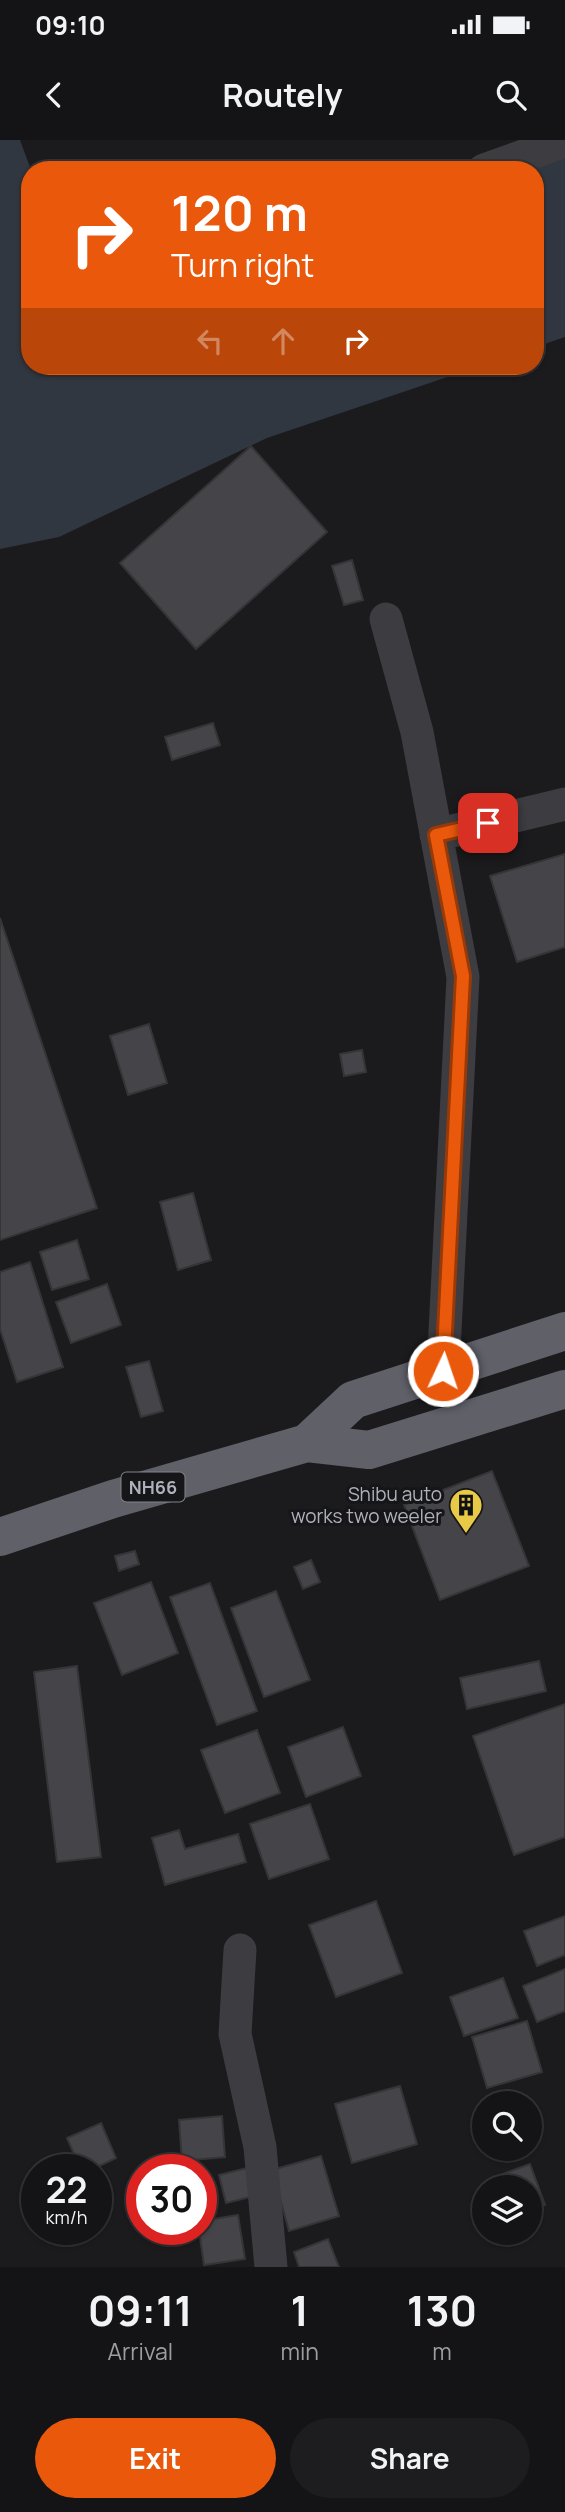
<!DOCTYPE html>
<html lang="en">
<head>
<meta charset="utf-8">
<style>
  :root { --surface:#141416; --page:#1d1d1f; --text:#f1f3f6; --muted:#9d9ea1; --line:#333335; --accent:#ea580c }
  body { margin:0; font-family:Manrope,sans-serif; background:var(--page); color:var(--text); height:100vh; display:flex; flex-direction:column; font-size:26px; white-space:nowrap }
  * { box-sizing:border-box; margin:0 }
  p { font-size:23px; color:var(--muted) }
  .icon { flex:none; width:38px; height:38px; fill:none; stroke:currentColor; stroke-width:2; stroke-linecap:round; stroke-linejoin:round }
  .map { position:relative; height:2127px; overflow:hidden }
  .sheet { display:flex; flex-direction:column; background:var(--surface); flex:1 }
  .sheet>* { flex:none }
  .guide { position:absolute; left:21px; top:21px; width:523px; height:214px; border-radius:28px; box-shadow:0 2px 5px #0004,0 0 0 2px var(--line); background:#ea580c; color:#fff; overflow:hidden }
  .controls { position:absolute; left:472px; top:1951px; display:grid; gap:14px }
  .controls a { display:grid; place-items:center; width:70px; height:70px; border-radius:50%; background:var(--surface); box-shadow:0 2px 5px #0004,0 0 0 2px var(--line); font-size:35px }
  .speed { position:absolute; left:21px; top:2014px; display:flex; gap:14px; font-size:35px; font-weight:700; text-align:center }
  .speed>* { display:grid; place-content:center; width:91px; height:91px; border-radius:50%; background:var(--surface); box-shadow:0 2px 5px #0004,0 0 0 2px var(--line); line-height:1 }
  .speed small { font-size:18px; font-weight:400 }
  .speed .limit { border:10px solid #d22; background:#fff; color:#111 }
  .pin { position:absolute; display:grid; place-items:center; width:60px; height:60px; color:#fff; margin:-30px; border-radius:14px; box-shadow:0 4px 10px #0006 }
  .me { position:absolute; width:77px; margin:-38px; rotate:3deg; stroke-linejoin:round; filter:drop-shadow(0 0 5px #0008) }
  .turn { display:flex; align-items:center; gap:24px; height:147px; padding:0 35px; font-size:32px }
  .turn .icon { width:91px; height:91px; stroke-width:2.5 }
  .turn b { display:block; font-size:49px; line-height:60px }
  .lanes { display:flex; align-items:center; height:66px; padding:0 35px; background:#0003; justify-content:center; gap:35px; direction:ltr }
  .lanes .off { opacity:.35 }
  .eta { display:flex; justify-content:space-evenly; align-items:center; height:119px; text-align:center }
  .eta b { font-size:42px; font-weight:700; line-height:49px }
  .primary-button { display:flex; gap:14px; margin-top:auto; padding:14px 35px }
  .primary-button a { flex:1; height:80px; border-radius:42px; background:var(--accent); color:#fff; font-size:28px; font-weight:700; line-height:80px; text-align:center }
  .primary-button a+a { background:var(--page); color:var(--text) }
  .status { display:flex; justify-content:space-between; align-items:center; height:49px; padding:0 35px; background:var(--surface); direction:ltr }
  .status svg { height:19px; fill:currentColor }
  header { display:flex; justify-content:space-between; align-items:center; height:91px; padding:0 35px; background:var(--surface); font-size:32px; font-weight:700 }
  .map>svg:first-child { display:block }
  .water { fill:#313740 }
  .building { fill:#454549; stroke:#353538; stroke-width:2 }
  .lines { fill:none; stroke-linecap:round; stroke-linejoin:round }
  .minor { stroke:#3c3c41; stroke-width:33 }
  .trunk { stroke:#606069; stroke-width:38 }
  .route-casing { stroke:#983908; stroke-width:18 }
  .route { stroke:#ea580c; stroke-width:12 }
  .labels { text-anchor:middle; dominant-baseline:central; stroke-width:6; stroke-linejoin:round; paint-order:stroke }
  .shield { fill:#161518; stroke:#80828a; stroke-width:2 }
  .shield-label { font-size:18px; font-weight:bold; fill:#aeb0bb }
  .poi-label { font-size:19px; fill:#aeb0bb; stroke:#161518; text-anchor:end }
</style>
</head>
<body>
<div class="status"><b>09:10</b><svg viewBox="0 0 49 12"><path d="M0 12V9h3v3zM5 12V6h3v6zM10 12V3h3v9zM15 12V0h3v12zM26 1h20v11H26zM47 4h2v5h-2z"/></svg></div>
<header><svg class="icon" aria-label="back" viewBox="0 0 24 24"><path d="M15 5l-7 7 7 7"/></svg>Routely<svg class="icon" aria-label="search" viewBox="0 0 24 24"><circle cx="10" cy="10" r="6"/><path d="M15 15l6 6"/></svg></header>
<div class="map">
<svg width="565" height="2127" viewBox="0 0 565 2127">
  <rect width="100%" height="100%" fill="#1b1a1d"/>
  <!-- water -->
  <path class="water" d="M0 0H20L31 30 30 226H480L267 298 59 397 0 409Z
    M565 14V197L536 207V30H514Z"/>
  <!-- building -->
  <path class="building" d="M251 306 327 392 196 509 120 423Z
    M352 420 363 460 344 465 332 426Z
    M213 583 220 605 172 620 165 597Z
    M565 714V807L517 822 490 736Z
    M0 778 97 1068 0 1100Z
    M149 884 167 943 128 955 110 896Z
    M362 910 366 932 344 936 340 914Z
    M193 1053 211 1120 178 1130 160 1062Z
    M77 1100 89 1139 52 1150 40 1112Z
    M30 1122 63 1227 17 1242 0 1189V1132Z
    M107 1144 121 1185 71 1203 56 1162Z
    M149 1221 163 1271 141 1277 126 1227Z
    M492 1331 529 1426 440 1460 404 1365Z
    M135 1411 139 1424 119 1431 115 1416Z
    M311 1420 320 1442 303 1449 294 1427Z
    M151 1442 178 1513 122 1535 94 1463Z
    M210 1443 257 1571 217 1585 170 1457Z
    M276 1451 310 1540 264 1557 231 1468Z
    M539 1521 546 1551 467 1569 460 1538Z
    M77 1526 101 1717 57 1722 34 1532Z
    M565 1564V1697L514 1715 473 1596Z
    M343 1587 361 1636 306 1657 288 1607Z
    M257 1590 280 1653 225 1673 201 1610Z
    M310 1664 329 1719 269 1739 250 1684Z
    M179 1690 185 1709 238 1694 246 1722 165 1745 152 1698Z
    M376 1761 402 1833 336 1857 309 1785Z
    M565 1776V1815L537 1826 524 1791Z
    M565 1829V1871L537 1882 523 1846Z
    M503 1838 518 1878 464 1896 450 1857Z
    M527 1881 542 1932 487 1948 472 1897Z
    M400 1946 417 2004 352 2023 335 1964Z
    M222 1976 225 2017 182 2021 179 1980Z
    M101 1983 116 2018 91 2030H81L67 1998Z
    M321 2016 339 2076 289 2091 272 2030Z
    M530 2024 545 2065 530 2071V2048H495L492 2038Z
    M255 2026 262 2054 226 2063 219 2035Z
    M238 2075 245 2119 204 2125 199 2090H201V2081Z
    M328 2099 339 2127H299L294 2112Z"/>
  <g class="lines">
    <!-- minor -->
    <path class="minor" d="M484 30 565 1
      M386 479 417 592 463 837 443 1231
      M436 695 565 664
      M240 1810 235 1894 260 2007 271 2127"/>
    <!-- trunk -->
    <path class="trunk" d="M307 1303 353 1260 565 1191
      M0 1397 113 1359 307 1303 369 1310 565 1249"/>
  </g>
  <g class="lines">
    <defs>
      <path id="route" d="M443 1231 463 836 436 695 488 683"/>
    </defs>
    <!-- route casing -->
    <use href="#route" class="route-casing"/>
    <!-- route -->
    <use href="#route" class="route"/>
  </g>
  <!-- icons -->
  <defs>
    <symbol id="building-pin" viewBox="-11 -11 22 30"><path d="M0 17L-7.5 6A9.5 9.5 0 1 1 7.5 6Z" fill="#e9ca46" stroke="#161518"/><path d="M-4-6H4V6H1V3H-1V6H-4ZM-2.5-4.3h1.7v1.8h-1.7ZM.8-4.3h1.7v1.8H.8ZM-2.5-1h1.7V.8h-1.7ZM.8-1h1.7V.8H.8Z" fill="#111"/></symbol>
  </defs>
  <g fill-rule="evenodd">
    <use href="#building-pin" x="447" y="1346" width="38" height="52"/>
  </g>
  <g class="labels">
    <!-- shield labels -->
    <rect class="shield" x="121.5" y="1332.5" width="63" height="29" rx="5"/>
    <g class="shield-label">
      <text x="153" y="1347">NH66</text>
    </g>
    <!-- poi labels -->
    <g class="poi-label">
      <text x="442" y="1354">Shibu auto<tspan x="442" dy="22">works two weeler</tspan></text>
    </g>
  </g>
</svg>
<div class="controls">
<a><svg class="icon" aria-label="search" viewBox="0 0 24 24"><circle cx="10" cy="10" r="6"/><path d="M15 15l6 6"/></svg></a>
<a><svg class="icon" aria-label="layers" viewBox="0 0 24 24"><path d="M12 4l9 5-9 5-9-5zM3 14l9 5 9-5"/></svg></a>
</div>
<div class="speed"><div>22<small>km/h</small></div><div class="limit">30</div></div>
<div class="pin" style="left:488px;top:683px;background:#d93025"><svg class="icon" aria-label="arrive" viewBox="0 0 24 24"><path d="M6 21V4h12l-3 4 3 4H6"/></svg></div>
<svg class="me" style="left:443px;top:1231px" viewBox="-20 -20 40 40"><circle r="17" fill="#ea580c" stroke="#fff" stroke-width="3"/><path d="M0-11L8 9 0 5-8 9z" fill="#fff"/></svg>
<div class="guide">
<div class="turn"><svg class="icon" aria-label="right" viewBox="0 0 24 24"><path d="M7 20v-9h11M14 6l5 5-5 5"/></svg><div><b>120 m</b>Turn right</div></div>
<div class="lanes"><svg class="icon off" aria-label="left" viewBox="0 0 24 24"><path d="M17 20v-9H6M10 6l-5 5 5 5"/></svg><svg class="icon off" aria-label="ahead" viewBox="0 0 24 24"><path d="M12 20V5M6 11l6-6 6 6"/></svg><svg class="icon" aria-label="right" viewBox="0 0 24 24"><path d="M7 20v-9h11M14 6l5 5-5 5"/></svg></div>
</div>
</div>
<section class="sheet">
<div class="eta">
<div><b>09:11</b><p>Arrival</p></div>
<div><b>1</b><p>min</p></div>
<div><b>130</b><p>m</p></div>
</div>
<div class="primary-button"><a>Exit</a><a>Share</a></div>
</section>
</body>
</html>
